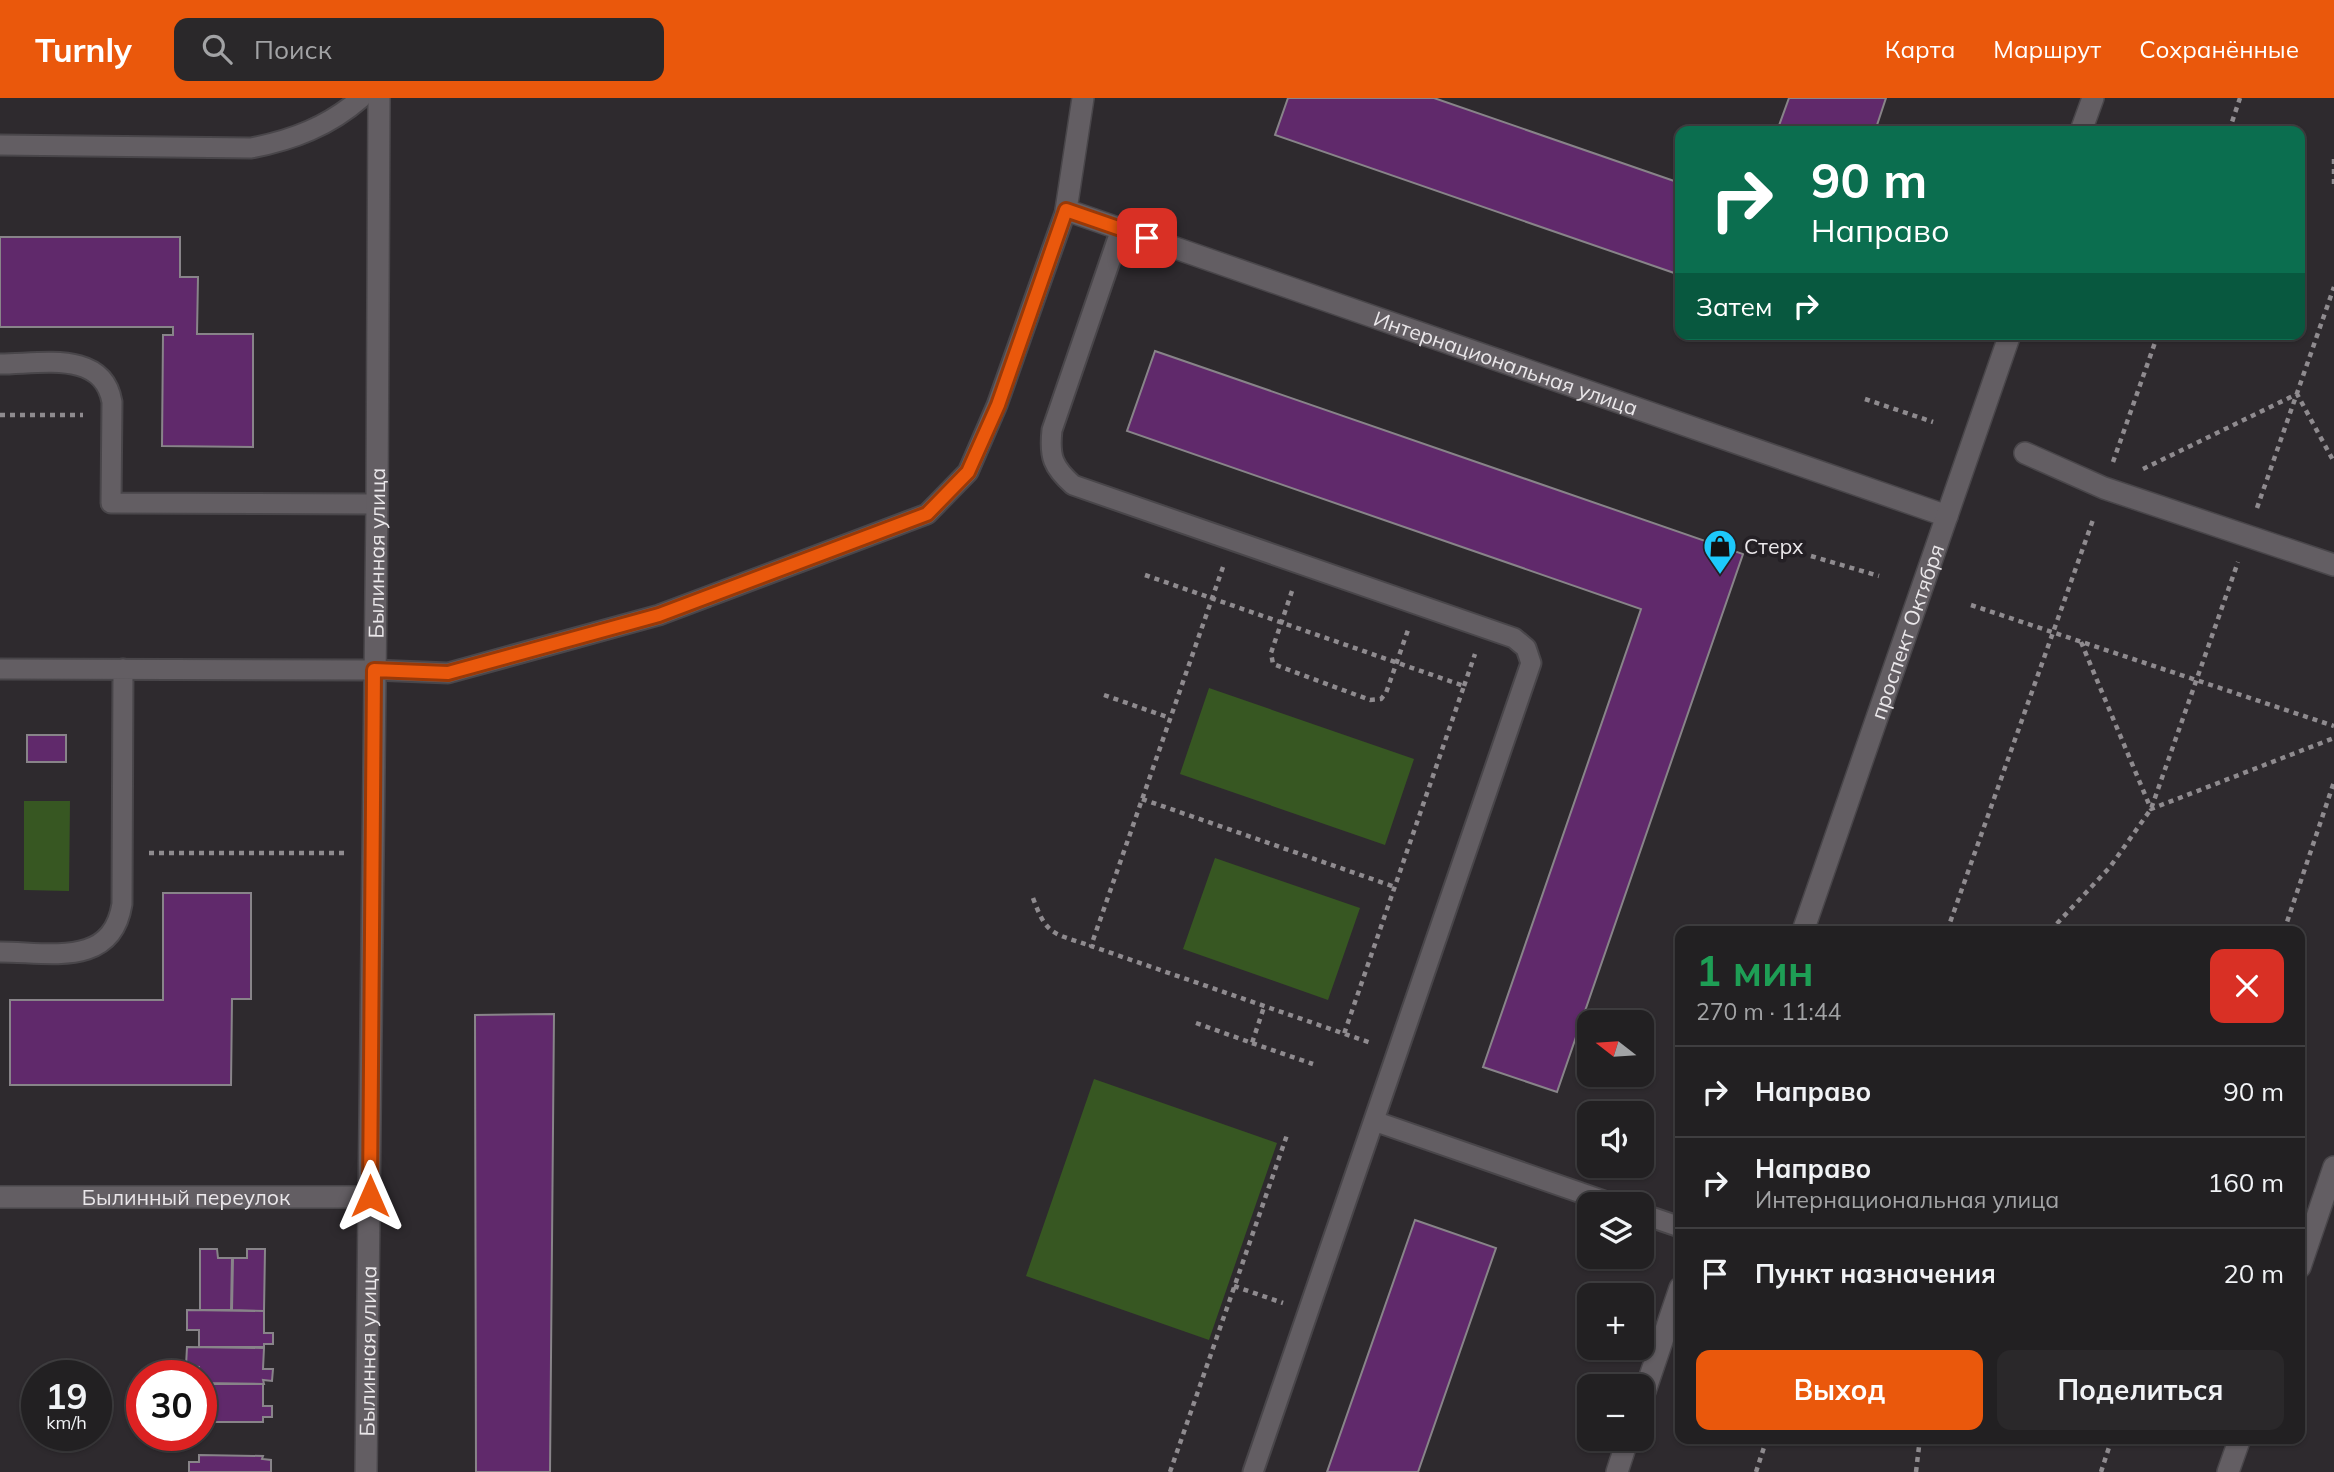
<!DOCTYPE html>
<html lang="ru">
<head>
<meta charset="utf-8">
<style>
  :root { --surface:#222022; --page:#2a282a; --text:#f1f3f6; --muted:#a2a3a5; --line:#3f3e40; --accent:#ea580c }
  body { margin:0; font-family:Mulish,sans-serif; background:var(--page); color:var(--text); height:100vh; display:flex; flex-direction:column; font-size:26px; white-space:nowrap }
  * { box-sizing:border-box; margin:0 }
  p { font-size:23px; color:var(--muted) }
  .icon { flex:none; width:38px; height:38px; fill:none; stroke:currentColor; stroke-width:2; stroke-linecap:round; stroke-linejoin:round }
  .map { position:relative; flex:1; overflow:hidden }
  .side { position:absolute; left:1675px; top:828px; width:630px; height:518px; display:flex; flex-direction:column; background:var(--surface); border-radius:14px; box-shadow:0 2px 5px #0004,0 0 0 2px var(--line) }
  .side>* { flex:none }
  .top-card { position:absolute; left:1675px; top:28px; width:630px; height:214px; border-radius:14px; box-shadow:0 2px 5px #0004,0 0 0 2px var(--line); background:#0b6e4f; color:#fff; overflow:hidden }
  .needle { width:46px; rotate:287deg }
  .controls { position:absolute; left:1577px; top:912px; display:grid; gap:14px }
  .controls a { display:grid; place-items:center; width:77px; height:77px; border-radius:14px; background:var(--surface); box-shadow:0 2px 5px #0004,0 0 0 2px var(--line); font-size:35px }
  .speed { position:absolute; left:21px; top:1262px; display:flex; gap:14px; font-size:35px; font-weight:700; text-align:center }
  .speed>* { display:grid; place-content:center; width:91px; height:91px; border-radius:50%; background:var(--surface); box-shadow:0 2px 5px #0004,0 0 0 2px var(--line); line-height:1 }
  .speed small { font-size:18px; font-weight:400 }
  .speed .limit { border:10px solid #d22; background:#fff; color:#111 }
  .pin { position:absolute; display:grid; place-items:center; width:60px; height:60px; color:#fff; margin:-30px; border-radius:14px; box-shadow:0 4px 10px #0006 }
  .me { position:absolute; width:77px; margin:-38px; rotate:0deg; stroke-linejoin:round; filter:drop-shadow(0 0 5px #0008) }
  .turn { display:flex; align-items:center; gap:24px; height:147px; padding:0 21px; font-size:32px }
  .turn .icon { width:91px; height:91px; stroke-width:2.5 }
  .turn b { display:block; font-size:49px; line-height:60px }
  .then { display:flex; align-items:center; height:66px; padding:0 21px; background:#0003; gap:14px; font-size:26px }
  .round { display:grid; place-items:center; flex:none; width:74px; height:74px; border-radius:14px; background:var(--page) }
  .overview { display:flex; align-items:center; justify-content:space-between; height:119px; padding:0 21px }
  h1 { font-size:42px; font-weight:700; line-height:52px; color:#1e9e55 }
  .action { display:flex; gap:14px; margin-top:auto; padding:14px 21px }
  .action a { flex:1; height:80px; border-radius:14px; background:var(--accent); color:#fff; font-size:28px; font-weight:700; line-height:80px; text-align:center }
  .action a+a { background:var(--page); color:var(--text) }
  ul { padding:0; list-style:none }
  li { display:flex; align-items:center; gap:21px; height:91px; padding:0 21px; border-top:2px solid var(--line) }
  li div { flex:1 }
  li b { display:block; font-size:26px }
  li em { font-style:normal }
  header { display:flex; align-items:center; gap:42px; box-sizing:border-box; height:98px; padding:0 35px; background:var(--accent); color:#fff }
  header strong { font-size:33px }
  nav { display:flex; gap:38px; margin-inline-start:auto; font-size:24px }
  .search { width:490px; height:63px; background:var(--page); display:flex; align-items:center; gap:18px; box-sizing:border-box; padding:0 24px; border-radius:14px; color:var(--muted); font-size:26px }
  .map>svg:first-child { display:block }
  .green { fill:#375722 }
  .building { fill:#60296b; stroke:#888489; stroke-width:2 }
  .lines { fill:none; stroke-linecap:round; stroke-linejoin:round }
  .service-casing { stroke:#49464a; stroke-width:23 }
  .pedestrian-casing { stroke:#49464a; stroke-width:24 }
  .minor-casing { stroke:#49464a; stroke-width:24 }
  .path { stroke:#8f8b8f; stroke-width:4.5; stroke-dasharray:5 5; stroke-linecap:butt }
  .service { stroke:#635e63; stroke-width:19 }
  .pedestrian { stroke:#635e63; stroke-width:21 }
  .minor { stroke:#635e63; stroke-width:21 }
  .route-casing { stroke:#983908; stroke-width:18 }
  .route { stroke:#ea580c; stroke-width:12 }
  .labels { text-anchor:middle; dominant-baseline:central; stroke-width:7; stroke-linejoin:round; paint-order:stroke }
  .street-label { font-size:21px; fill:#eae7ea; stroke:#242025 }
  .poi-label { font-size:21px; fill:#eae7ea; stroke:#242025; text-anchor:start }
</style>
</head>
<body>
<header>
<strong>Turnly</strong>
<div class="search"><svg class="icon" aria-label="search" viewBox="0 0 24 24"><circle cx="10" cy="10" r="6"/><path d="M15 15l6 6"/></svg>Поиск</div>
<nav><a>Карта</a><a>Маршрут</a><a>Сохранённые</a></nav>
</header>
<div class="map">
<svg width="2334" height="1374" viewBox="0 0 2334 1374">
  <rect width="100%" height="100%" fill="#2e2a2e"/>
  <!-- green -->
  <path class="green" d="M1209 590 1414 661 1385 747 1180 676Z
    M24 703H70L69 793 24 792Z
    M1215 760 1360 810 1328 902 1183 851Z
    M1094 981 1277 1045 1209 1242 1026 1178Z"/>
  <!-- building -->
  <path class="building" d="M1288 0H1434L1680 85V177L1275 37Z
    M1789 0H1886L1875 33H1777Z
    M0 139H180V179H198L197 236H253V349L162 348 163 237H173V229H0Z
    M1155 253 1743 456 1557 994 1483 969 1641 511 1127 333Z
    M27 637H66V664H27Z
    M163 795H251V901H232L231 987H10V902H163Z
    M554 916 550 1374H476L475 917Z
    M1415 1122 1496 1150 1418 1374H1327Z
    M200 1151H217L218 1160H232L231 1212H200Z
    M247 1151H265L264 1213 232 1212 233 1160H247Z
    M187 1212 264 1213V1235H273V1246H264V1249H199V1232H187Z
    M187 1249 264 1250 263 1271H273L272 1283 263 1282 264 1286 201 1285 199 1269 186 1268Z
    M201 1286H263V1308H272V1319H263V1324H201Z
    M199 1357 263 1358 262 1361 271 1362V1374H189V1364H199Z"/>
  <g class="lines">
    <defs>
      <path id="service" d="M0 47 251 50C293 42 329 28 361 0
        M1121 131 1052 332C1049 359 1053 369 1073 387L1514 540 1526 550 1531 565 1253 1374
        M0 266C42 266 103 252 112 304L111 405 377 406
        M0 571 374 572 448 575 659 517 927 416 968 374 997 307 1066 112
        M0 854C50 854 112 870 122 806L123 571
        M1374 1023 1613 1106
        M1642 1116 1680 1129"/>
      <path id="pedestrian" d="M2025 355 2104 390 2334 467"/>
      <g id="minor">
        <path id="s1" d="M1083 0 1066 112 1947 418"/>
        <path d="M2081 33 2093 0"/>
        <path id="s2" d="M1803 833 2010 236"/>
        <path id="s3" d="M0 1099H370"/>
        <path d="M2300 1169 2334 1069"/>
        <path d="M1642 1302 1680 1190"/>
        <path id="s4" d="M366 1374 377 406 379 0"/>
        <path d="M1617 1374 1628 1340"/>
        <path d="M2228 1374 2240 1340"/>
      </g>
    </defs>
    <!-- service casing -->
    <use href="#service" class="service-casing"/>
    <!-- pedestrian casing -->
    <use href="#pedestrian" class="pedestrian-casing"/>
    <!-- minor casing -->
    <use href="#minor" class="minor-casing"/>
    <!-- path -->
    <path class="path" d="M2229 33 2240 0
      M2334 61V86
      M1865 301 1933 324
      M0 317H83
      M2113 364 2158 236
      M2143 371 2297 296 2334 364
      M2257 410 2334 189
      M1811 458 1879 478
      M1223 469 1091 848 1371 945
      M1145 477 1464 588 1344 936
      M1292 493 1271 555 1273 566 1370 602 1381 601 1386 595 1408 532
      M1971 507 2334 628
      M2081 544 2151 711 2334 640
      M1464 588 1475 556
      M1104 597 1170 620
      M1142 701 1395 789
      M149 755H344
      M1033 800C1047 839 1054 835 1091 848
      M1947 833 2094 419
      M2050 833 2110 769 2151 711 2238 464
      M2284 833 2334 684
      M1196 925 1252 945 1264 909
      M1252 945 1313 966
      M1234 1188 1283 1205
      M1170 1374 1287 1037
      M1756 1374 1767 1340
      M1916 1374 1920 1340
      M2101 1374 2112 1340"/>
    <!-- service -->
    <use href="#service" class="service"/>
    <!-- pedestrian -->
    <use href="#pedestrian" class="pedestrian"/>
    <!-- minor -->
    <use href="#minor" class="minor"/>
  </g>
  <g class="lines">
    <defs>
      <path id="route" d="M370 1098 374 572 448 575 659 517 927 416 968 374 998 307 1066 112 1147 140"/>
    </defs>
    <!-- route casing -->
    <use href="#route" class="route-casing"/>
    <!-- route -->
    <use href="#route" class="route"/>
  </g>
  <!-- icons -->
  <defs>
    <symbol id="shop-pin" viewBox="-11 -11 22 30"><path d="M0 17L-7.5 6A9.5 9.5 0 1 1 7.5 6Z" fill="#1dc9fc" stroke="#242025"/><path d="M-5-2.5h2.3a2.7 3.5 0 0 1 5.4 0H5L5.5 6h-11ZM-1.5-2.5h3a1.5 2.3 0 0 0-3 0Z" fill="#111"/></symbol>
  </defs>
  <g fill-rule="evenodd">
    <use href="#shop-pin" x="1701" y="429" width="38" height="52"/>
  </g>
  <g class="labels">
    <!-- street labels -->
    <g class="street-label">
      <text stroke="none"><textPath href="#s1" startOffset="579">Интернациональная улица</textPath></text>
      <text stroke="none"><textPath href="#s4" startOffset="919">Былинная улица</textPath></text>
      <text stroke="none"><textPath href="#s2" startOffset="317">проспект Октября</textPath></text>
      <text stroke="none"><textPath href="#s3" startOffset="186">Былинный переулок</textPath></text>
      <text stroke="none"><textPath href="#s4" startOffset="121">Былинная улица</textPath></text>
    </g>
    <!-- poi labels -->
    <g class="poi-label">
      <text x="1744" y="448">Стерх</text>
    </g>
  </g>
</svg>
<div class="controls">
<a><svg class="needle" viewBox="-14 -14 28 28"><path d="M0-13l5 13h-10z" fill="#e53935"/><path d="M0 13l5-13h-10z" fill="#a2a3a5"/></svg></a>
<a><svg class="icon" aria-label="sound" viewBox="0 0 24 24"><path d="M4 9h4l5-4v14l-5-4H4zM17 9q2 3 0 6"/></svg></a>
<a><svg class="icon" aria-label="layers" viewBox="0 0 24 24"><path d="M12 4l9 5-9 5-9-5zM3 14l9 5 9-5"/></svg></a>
<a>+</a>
<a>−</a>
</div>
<div class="speed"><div>19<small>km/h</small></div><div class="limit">30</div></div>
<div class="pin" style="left:1147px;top:140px;background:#d93025"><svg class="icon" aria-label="arrive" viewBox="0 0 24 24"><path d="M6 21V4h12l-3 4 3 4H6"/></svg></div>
<svg class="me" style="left:370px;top:1098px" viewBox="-20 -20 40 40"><path d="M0-17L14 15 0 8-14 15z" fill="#ea580c" stroke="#fff" stroke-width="4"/></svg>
<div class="top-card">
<div class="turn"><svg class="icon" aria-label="right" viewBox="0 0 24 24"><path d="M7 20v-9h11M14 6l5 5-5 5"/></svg><div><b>90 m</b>Направо</div></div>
<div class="then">Затем<svg class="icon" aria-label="right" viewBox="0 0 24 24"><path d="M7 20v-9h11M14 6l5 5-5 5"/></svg></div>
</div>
<section class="side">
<div class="overview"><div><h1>1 мин</h1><p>270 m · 11:44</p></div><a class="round" style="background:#d93025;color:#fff"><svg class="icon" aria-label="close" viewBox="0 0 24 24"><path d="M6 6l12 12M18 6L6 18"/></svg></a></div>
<ul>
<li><svg class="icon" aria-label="right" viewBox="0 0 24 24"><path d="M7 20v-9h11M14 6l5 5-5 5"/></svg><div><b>Направо</b></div><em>90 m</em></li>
<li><svg class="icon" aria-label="right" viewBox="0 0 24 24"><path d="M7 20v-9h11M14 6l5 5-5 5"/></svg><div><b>Направо</b><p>Интернациональная улица</p></div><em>160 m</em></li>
<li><svg class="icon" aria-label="arrive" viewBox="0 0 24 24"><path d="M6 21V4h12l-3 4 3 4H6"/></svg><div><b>Пункт назначения</b></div><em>20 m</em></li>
</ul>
<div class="action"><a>Выход</a><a>Поделиться</a></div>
</section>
</div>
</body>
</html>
